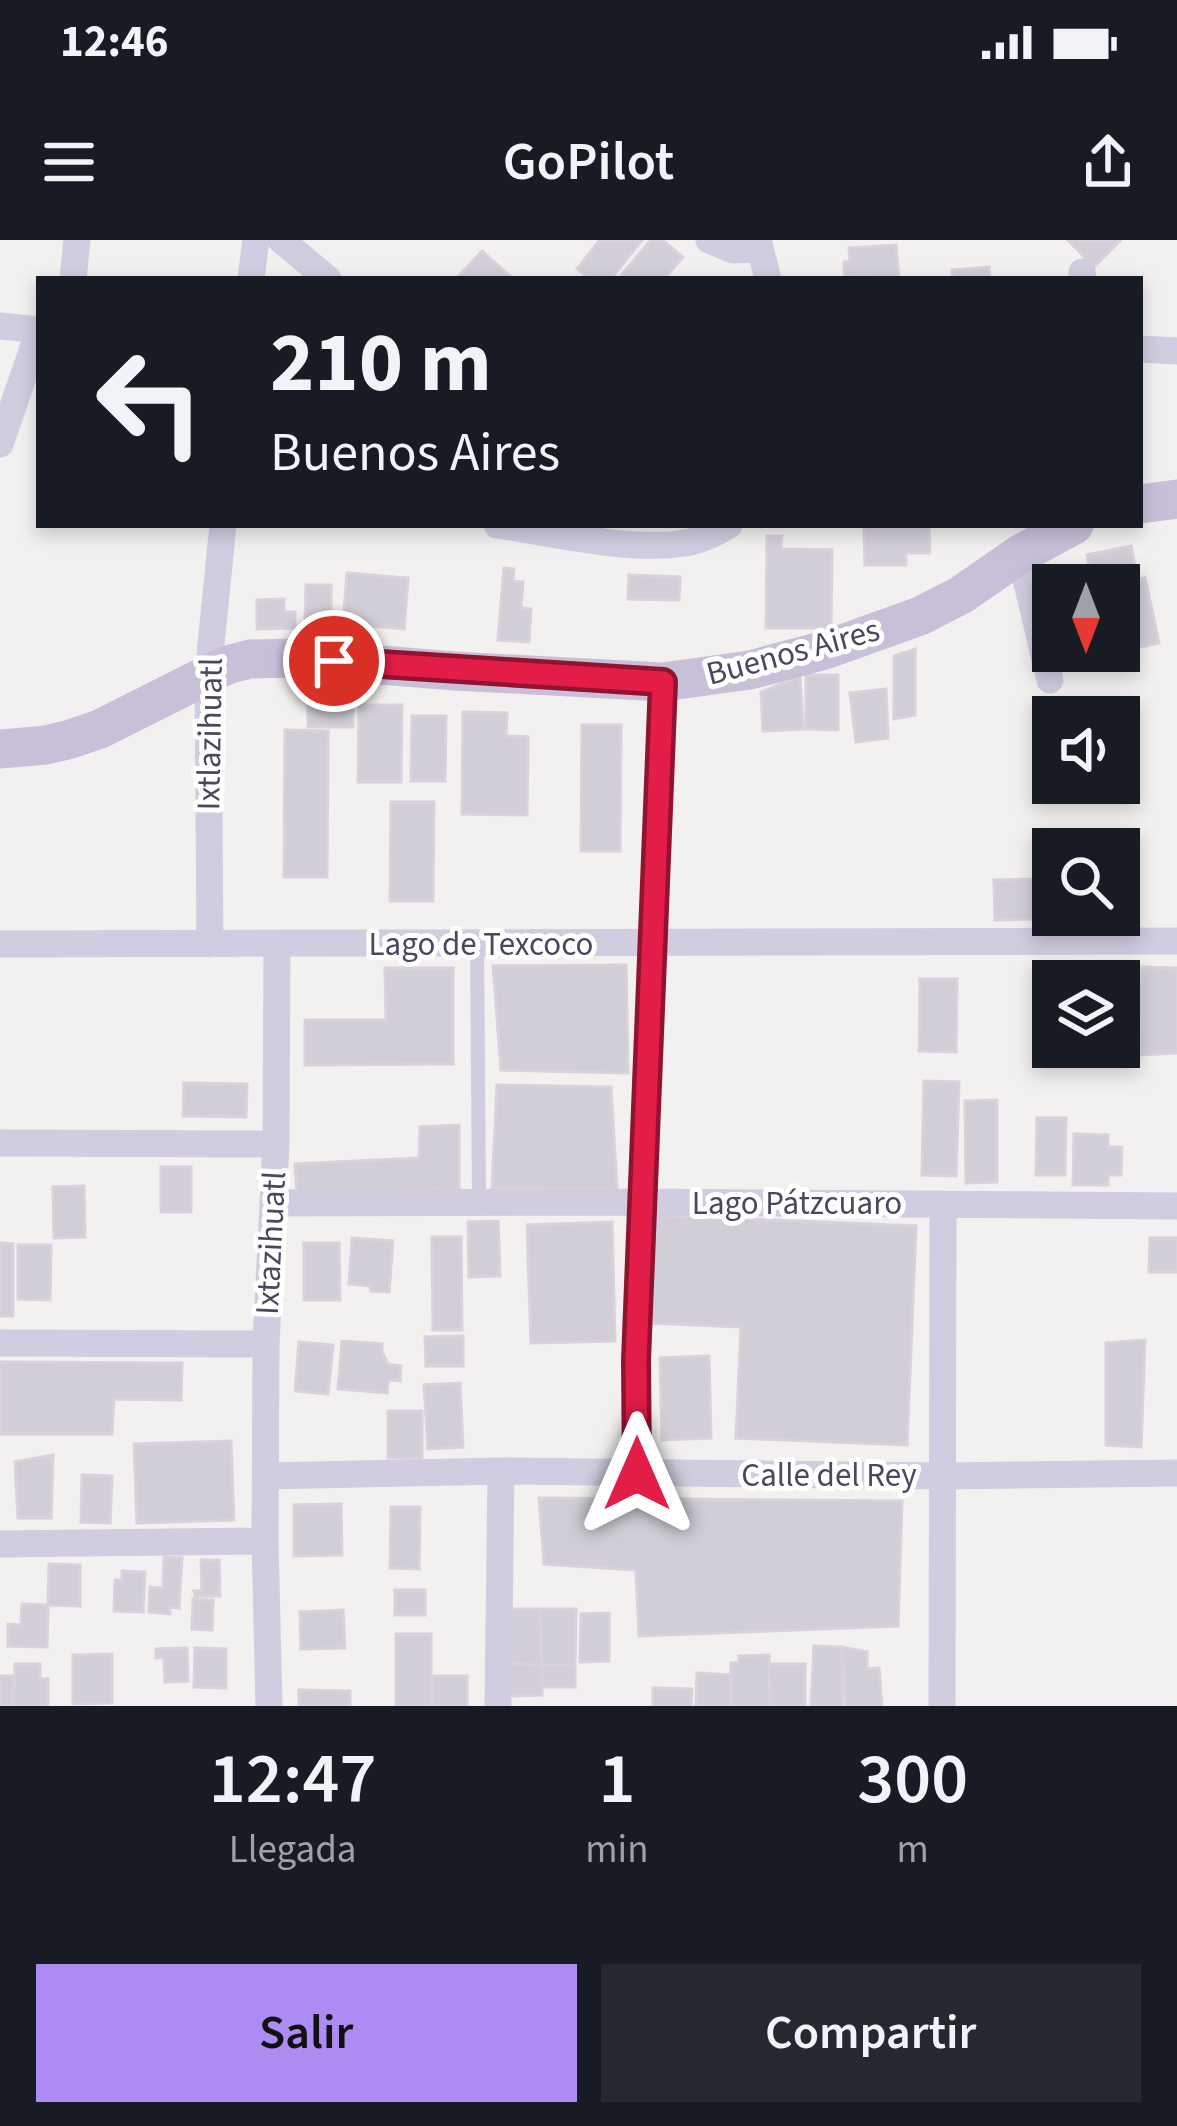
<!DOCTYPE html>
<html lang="es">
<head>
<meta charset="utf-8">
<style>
  :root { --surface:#171b24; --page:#242831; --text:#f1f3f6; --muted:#9ea1a6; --accent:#ae8bf2 }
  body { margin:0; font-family:"Source Sans 3",sans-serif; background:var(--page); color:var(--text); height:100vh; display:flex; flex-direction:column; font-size:45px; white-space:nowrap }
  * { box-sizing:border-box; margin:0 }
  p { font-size:39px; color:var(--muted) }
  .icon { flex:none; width:66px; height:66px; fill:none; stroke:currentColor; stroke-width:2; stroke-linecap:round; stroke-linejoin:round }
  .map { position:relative; height:1466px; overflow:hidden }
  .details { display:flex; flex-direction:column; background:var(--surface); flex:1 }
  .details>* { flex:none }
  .guide { position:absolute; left:36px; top:36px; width:1107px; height:252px; border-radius:0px; box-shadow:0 6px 18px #0003; background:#171b24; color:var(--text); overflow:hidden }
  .needle { width:78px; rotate:180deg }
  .buttons { position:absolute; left:1032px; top:324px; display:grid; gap:24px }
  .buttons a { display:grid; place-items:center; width:108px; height:108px; border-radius:0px; background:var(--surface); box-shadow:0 6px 18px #0003; font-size:60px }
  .pin { position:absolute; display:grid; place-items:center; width:102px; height:102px; color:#fff; margin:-51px; border:6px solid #fff; border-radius:50%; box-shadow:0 3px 12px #0007 }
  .me { position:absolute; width:132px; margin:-66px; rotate:0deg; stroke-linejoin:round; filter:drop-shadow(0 0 9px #0008) }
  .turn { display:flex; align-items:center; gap:42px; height:252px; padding:0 36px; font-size:54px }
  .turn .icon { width:156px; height:156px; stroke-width:2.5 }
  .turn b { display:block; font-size:84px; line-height:102px }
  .eta { display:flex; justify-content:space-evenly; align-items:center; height:204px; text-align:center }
  .eta b { font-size:72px; font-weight:600; line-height:84px }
  .cta { display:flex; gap:24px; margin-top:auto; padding:24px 36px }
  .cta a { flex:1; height:138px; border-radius:0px; background:var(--accent); color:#111; font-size:48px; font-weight:600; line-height:138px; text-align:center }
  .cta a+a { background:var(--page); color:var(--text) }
  .status { display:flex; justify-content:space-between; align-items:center; height:84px; padding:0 60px; background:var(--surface); direction:ltr }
  .status svg { height:33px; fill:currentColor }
  header { display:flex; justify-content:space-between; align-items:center; height:156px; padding:0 36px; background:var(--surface); font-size:54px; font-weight:600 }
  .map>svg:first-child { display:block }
  .building { fill:#d2ced7; stroke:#d7d2db; stroke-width:3 }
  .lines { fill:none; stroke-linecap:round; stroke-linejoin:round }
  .lane { stroke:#d1cce0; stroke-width:14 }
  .street { stroke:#d1cce0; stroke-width:27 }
  .secondary { stroke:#c8c0d9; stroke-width:39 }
  .route-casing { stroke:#92132f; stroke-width:30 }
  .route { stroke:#e11d48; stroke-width:21 }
  .labels { text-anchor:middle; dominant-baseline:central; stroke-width:10; stroke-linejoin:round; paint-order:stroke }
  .street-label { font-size:33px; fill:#4c465e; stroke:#fff }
</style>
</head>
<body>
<div class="status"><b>12:46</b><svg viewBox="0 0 49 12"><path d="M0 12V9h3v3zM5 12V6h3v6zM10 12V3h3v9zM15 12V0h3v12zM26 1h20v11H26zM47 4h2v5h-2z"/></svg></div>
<header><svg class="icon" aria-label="menu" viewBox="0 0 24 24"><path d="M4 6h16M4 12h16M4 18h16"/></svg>GoPilot<svg class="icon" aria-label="share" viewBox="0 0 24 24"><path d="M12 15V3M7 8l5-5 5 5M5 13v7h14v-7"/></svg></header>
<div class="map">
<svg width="1177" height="1466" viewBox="0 0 1177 1466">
  <rect width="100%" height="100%" fill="#f2f1ef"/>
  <!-- building -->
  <path class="building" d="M600 0H642L611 39H590L577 29Z
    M651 0H662L683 17 664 39H618Z
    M1068 0H1119L1120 1 1094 27Z
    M896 5 899 39H867V35L845 37 844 22 850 21 849 8Z
    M482 11 513 39H456Z
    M989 27 990 39H953L952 30Z
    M864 285H929L930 313H906V325H865Z
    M767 296H782L781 309 832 310 831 388H766Z
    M1131 306 1137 339 1145 338 1159 403 1132 409 1123 365 1119 366V345H1093L1087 315Z
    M504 328 514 329 513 341 523 342 521 368 531 369 529 402 498 400Z
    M347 333 408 338 404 389 343 384Z
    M629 335 680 337 679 360 628 359Z
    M306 345H331V391L305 390Z
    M284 359V372H295V388L257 389V360Z
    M915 409V475L894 479V416Z
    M806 435H838V490L806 489Z
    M800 436 803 489 763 491 761 452Z
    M308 445H353V487H308Z
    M886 449 888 498 856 502 850 453Z
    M359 465H402L401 542H358Z
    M463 472 507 473 506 496 528 497 527 575 462 574Z
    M412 476H446L445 541H411Z
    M582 485H621L620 611H581Z
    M285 490 328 491 327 637H284Z
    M391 562H434L433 661H390Z
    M1035 639 1036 679 995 680 994 640Z
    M626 725 628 833 501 830 493 726Z
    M1142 727 1177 728V813L1140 815Z
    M385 728H453V824L305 825V780H386Z
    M920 739H957L956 812 919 811Z
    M924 841 959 842 956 936 922 935Z
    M184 843 247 844 246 877 183 876Z
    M497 845 611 847 617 949 492 948Z
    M997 860V942L966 943 965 861Z
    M1037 878H1066L1065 935H1036Z
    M459 885V949L297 952 295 924 419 918 420 887Z
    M1074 894 1108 895V907H1122L1121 935H1108V945H1073Z
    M161 927H191V972H161Z
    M84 946 85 997 54 998 53 947Z
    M655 975 916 986 907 1205 736 1198 741 1087 651 1083Z
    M498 981 500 1036 469 1037 468 982Z
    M612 982 615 1101 531 1103 527 985Z
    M432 997H461L462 1090H433Z
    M352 998 393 1001 389 1052 371 1051 370 1046 349 1044Z
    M1150 998H1177V1032H1149Z
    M0 1003 13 1004V1076H0Z
    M304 1003H339L340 1060H304Z
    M18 1005H51L50 1060 18 1059Z
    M463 1096V1126H426L425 1097Z
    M1145 1100 1141 1207 1106 1205V1103Z
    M342 1101 382 1104V1112L388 1124 401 1126 400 1141 388 1140 387 1153 338 1149Z
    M299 1102 333 1105 328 1154 295 1151Z
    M709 1116 711 1198 662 1200 660 1118Z
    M0 1122 182 1123 181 1160 114 1159 112 1194H0Z
    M460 1143 463 1207 428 1209 424 1145Z
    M388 1171H422V1218H388Z
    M231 1201 234 1280 137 1283 134 1204Z
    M53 1215 51 1278H18L15 1222Z
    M82 1235 112 1236 110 1283 81 1282Z
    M539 1258 902 1261 898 1386 639 1396 636 1330 544 1324Z
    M341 1264 342 1315 294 1316V1265Z
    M391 1267H420L419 1329 390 1328Z
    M164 1317 182 1318 179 1368 170 1367V1374L149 1372 150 1347 163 1348Z
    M201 1320H219L220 1356H195L194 1351H202Z
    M49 1324 80 1325V1366L48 1365Z
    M122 1331 145 1332 143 1372 114 1371 115 1340H122Z
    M395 1350H425V1375H395Z
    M193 1359 213 1360 212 1390 192 1389Z
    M22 1364 48 1365 47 1407 8 1406V1384L21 1385Z
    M504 1369H540L542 1425 503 1423Z
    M540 1369H576L575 1425H542Z
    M343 1370 345 1408 301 1409 300 1372Z
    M609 1373V1421L580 1422 581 1374Z
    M396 1394H431V1466H396Z
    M814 1406 842 1407V1466H811Z
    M842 1407 867 1412V1429L879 1428 882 1466H846Z
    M187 1408 188 1441 165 1442 164 1417 156 1418V1409Z
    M195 1408 226 1409V1448L194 1447Z
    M112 1414V1463L73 1464V1415Z
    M769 1415 770 1466H731V1423H739V1416Z
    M503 1423 542 1425V1455L504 1456Z
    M15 1424H40V1439H48V1466H14Z
    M769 1424H805V1466H770Z
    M542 1425H575V1447H542Z
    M697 1433 730 1435 731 1466H696Z
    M0 1436H13V1466H0Z
    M432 1436H467V1466H432Z
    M653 1448 692 1449 691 1466H653Z
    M299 1450 350 1451V1466H299Z"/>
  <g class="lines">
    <!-- lane -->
    <path class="lane" d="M477 703 479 963"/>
    <!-- street -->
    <path class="street" d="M281 0 328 39
      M709 0 733 10 760 9
      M758 0 768 39
      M1082 32 1083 39
      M73 39 77 0
      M251 39 256 0
      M0 86 39 90
      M1140 109 1177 111
      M0 204 39 91
      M497 285C553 293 630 312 685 303 700 301 716 293 729 285
      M1020 314 1050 440
      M0 704 1177 701
      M210 704 208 434 223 285
      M0 903 276 904
      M274 963 642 962 1177 966
      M0 1103 266 1104
      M637 1234 636 1120 663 442
      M266 1236 501 1231 944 1236 1177 1233
      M0 1304 265 1301
      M269 1466 265 1301 266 1104 276 904 277 704
      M498 1466 501 1231
      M942 1466 943 964"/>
    <!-- secondary -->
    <path class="secondary" d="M1140 264 1177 259
      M0 509 46 505 71 499 100 489 227 425 250 419 294 418 455 431 663 442 750 430 825 410 920 376 961 355 1020 314 1074 285"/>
  </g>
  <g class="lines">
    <defs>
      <path id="route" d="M334 421 663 442 636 1120 637 1234"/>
    </defs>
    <!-- route casing -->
    <use href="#route" class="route-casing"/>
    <!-- route -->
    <use href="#route" class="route"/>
  </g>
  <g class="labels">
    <!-- street labels -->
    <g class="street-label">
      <text transform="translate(793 412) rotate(-15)">Buenos Aires</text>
      <text transform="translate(210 494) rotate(-89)">Ixtlazihuatl</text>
      <text x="481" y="704">Lago de Texcoco</text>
      <text x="797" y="963">Lago Pátzcuaro</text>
      <text transform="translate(271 1003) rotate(-87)">Ixtazihuatl</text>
      <text x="829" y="1235">Calle del Rey</text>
    </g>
  </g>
</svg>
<div class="buttons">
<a><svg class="needle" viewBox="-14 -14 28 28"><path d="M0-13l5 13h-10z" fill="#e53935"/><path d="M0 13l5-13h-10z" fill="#9ea1a6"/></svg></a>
<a><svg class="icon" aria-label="sound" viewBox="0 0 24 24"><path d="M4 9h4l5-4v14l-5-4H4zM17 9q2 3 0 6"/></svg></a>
<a><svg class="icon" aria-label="search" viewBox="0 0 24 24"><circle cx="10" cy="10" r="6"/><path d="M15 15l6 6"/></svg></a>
<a><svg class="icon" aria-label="layers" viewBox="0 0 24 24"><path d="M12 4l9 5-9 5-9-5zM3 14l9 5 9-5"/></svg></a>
</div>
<div class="pin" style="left:334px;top:421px;background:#d93025"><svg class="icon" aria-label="arrive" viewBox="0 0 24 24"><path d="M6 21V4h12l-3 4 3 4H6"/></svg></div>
<svg class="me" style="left:637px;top:1234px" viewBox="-20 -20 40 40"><path d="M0-17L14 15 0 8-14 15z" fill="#e11d48" stroke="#fff" stroke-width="4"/></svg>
<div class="guide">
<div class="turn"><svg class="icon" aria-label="left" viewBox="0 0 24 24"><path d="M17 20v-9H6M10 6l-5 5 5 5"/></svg><div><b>210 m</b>Buenos Aires</div></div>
</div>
</div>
<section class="details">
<div class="eta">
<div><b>12:47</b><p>Llegada</p></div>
<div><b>1</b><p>min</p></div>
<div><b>300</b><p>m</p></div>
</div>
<div class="cta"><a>Salir</a><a>Compartir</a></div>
</section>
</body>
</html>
